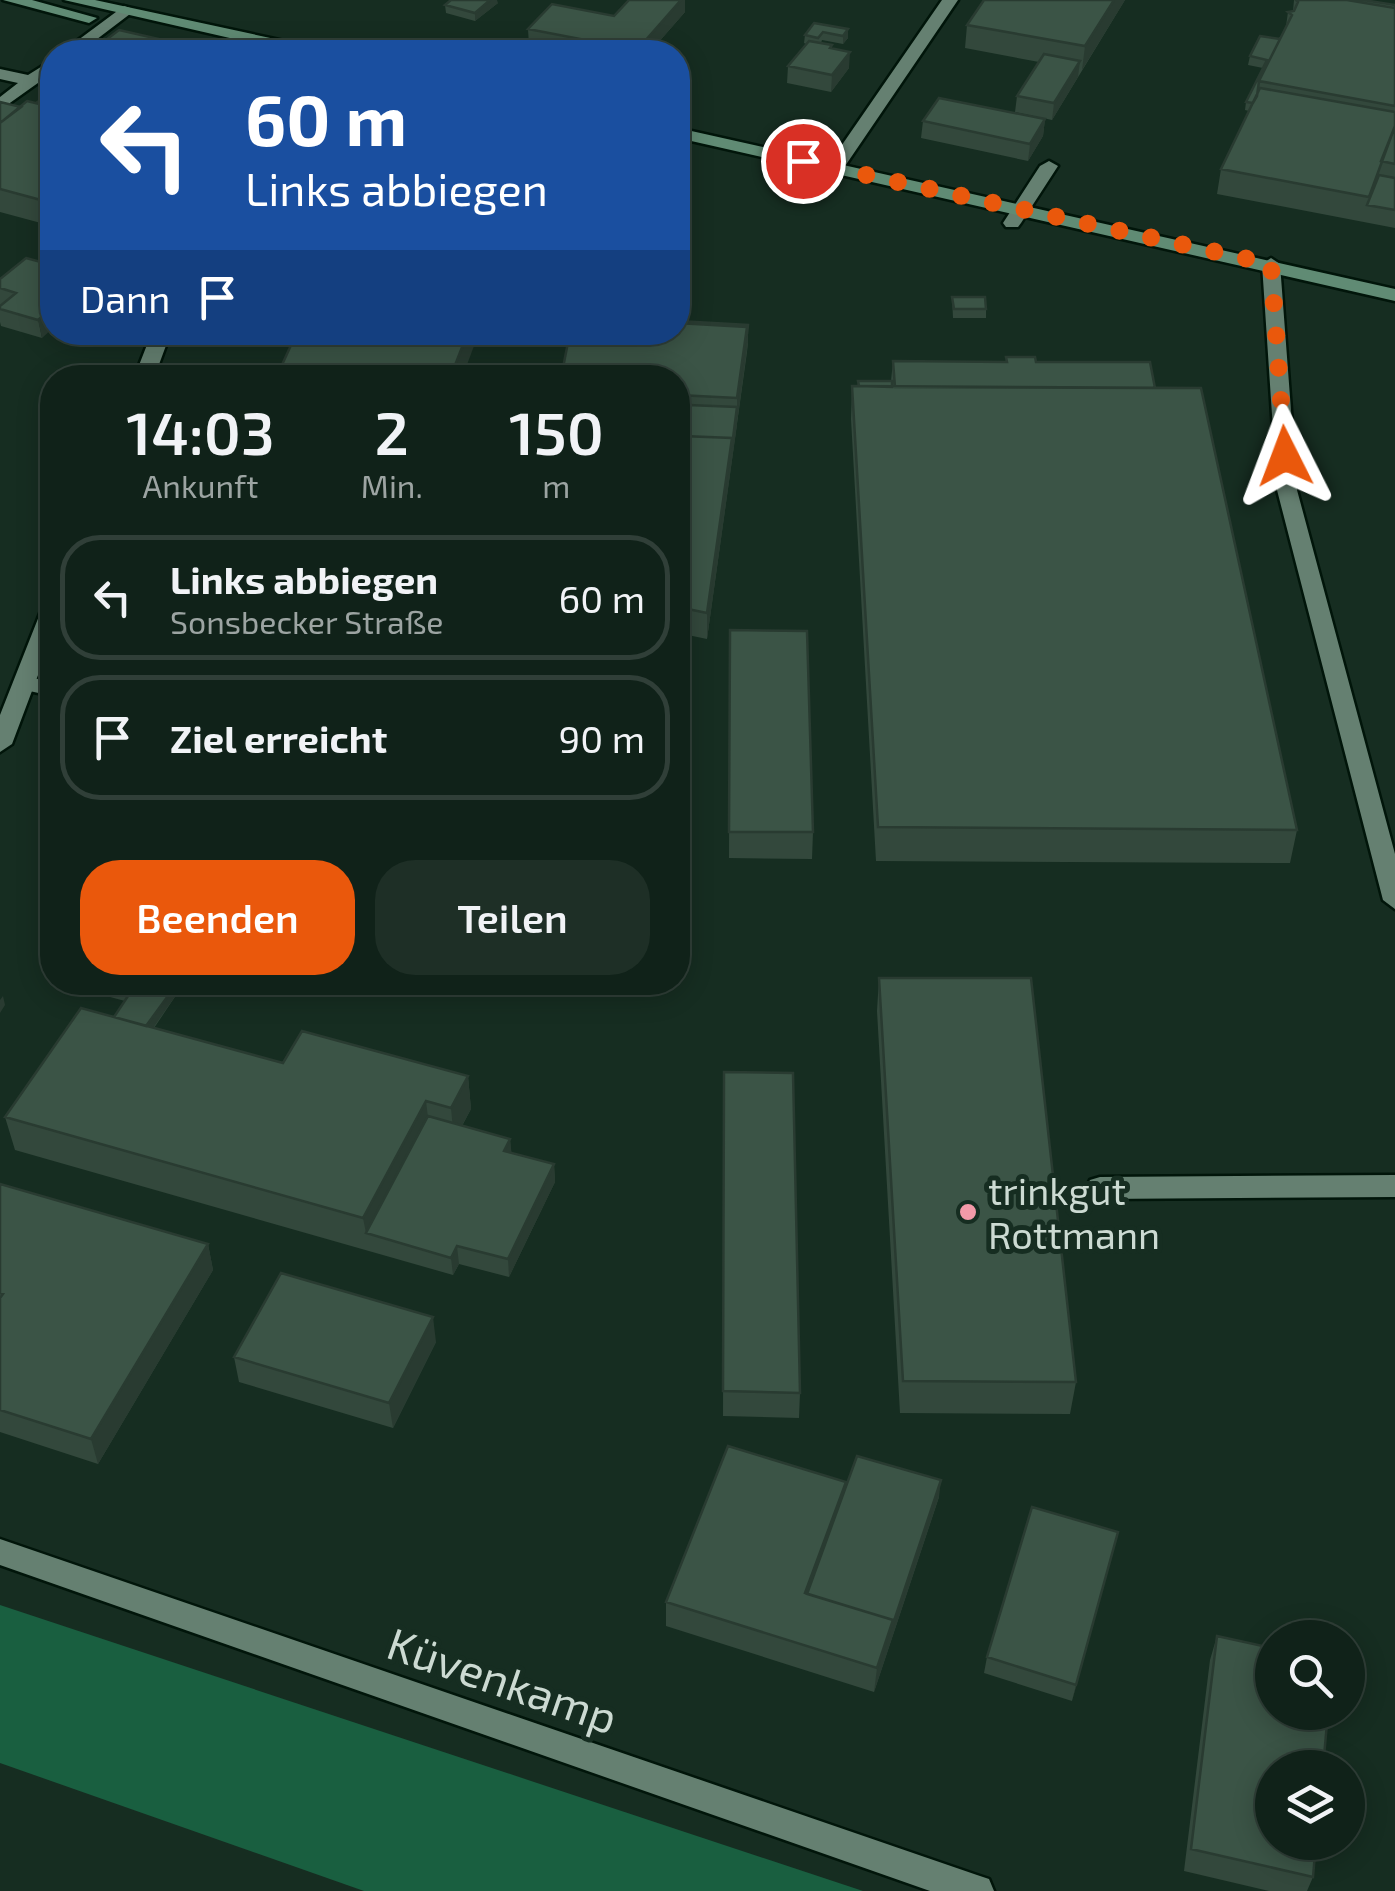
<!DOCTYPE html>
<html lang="de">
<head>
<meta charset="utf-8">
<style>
  :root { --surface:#102219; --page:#1e2f26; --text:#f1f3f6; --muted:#9ca4a2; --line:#303f38; --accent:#ea580c }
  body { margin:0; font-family:"Exo 2",sans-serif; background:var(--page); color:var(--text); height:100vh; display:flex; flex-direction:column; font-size:38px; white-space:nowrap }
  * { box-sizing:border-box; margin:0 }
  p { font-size:32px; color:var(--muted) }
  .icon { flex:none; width:55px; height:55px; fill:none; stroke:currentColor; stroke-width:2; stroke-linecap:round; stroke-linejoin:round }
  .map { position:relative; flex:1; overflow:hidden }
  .details { position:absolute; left:40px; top:365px; width:650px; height:630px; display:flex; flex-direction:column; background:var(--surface); border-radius:40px; box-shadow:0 5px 25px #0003,0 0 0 2px var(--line) }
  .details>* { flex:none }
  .guide { position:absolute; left:40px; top:40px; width:650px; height:305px; border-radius:40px; box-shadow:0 5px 25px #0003,0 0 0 2px var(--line); background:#1a4fa0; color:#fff; overflow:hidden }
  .buttons { position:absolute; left:1255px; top:1620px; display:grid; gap:20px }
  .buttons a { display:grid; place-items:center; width:110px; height:110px; border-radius:50%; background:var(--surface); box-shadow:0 5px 25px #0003,0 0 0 2px var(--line); font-size:50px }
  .pin { position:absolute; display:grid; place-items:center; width:85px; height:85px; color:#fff; margin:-42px; border:5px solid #fff; border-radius:50%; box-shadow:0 2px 10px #0007 }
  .me { position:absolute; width:110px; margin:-55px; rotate:357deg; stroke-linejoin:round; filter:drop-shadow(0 0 8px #0008) }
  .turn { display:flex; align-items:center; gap:35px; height:210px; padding:0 40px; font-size:45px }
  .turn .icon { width:130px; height:130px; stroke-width:2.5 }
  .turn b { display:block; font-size:70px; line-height:85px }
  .then { display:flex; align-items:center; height:95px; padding:0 40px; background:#0003; gap:20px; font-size:38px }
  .eta { display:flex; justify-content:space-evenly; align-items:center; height:170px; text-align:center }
  .eta b { font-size:60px; font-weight:600; line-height:70px }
  .button { display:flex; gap:20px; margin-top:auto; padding:20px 40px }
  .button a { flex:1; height:115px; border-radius:40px; background:var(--accent); color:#fff; font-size:40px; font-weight:600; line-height:115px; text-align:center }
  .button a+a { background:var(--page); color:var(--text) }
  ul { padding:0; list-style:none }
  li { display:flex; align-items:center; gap:30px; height:125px; margin:0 20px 15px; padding:0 20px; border:5px solid var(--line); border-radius:40px }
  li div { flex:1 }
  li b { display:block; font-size:38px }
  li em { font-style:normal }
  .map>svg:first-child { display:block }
  .green { fill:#195f40 }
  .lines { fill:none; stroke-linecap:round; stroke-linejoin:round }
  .lane-casing { stroke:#01150a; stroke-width:5 }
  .street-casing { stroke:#01150a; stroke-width:5 }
  .secondary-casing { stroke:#01150a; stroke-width:5 }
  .lane { fill:#658071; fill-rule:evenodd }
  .street { fill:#658071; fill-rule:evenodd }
  .secondary { fill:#608b74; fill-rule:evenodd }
  .wall { fill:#33483c }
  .shaded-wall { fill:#293b31 }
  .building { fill:#3b5446; stroke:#293b31; stroke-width:2.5 }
  .route { stroke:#ea580c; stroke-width:18; stroke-dasharray:0 32.4 }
  .poi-dot { fill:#f39aa8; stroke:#162d21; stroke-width:4 }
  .labels { text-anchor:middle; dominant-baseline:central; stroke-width:10; stroke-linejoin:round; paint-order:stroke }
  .poi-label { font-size:38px; fill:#ccdad2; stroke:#162d21; text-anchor:start }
  .near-street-label { font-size:45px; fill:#ccdad2; stroke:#162d21 }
</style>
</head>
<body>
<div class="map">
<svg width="1395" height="1891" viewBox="0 0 1395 1891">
  <rect width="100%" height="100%" fill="#162d21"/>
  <!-- green -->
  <path class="green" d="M0 1605 863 1891H364L0 1763Z"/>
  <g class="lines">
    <defs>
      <path id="lane" d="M942 0H958L841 172H829L826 168Z
        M124 6 130 8V14L80 52H62Z
        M52 60V73L0 110V97L18 83 0 79V69L28 75Z
        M1049 161 1058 166 1021 223 1018 227H1006L1003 223 1040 166Z
        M164 332H192L166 345H152V337Z
        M24 676 52 682V696L16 688 13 683 16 678Z
        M1395 1175V1197L1100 1199 1090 1196 1086 1188 1090 1180 1100 1177Z"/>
      <path id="street" d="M1271 258 1280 264 1297 490 1395 854V909L1383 900 1277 490 1262 264Z
        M152 332H171L154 378H134Z
        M52 604V638L12 744 0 752V715L41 611Z
        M0 1539 977 1875 989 1879 994 1891H930L0 1565Z"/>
      <path id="secondary" d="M3 0H32L97 18 89 23Z
        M64 0H95L312 47 320 52H291Z
        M678 128 1395 289V301L678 138Z"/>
    </defs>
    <!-- lane casing -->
    <use href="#lane" class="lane-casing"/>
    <!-- street casing -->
    <use href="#street" class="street-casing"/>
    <!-- secondary casing -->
    <use href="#secondary" class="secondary-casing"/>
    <!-- lane -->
    <use href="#lane" class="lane"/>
    <!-- street -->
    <use href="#street" class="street"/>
    <!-- secondary -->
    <use href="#secondary" class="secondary"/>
  </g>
  <!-- wall -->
  <path class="wall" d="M629 0H685V12L650 52H566L529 45 528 29 614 16Z
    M1125 0 1052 120 1015 112 1017 96 1039 62 965 48 967 25Z
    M1294 0H1363L1395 5V228L1217 194 1221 169 1249 111 1245 110 1246 102 1263 68 1248 65 1250 56 1280 39 1286 26 1288 12 1293 11Z
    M498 3 475 21 446 13 445 5Z
    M848 29V38L843 44 822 40 821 43 832 48 849 68 831 92 787 83 788 66 806 44 804 43 805 35Z
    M52 82V226L0 212V102L21 107 36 103 51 93 49 84Z
    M1045 119 1043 136 1028 161 921 138 923 121Z
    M26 258 42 338 1 326 0 322V279Z
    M952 297 986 309V318H953Z
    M748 342 747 352 707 639 678 633V462L685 421 678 420V378Z
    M1006 357 1036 362 1155 388 1297 830 1290 863 876 861 851 419 852 386 891 381 893 361H1006Z
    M730 630 813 832 812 859 729 858Z
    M879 978 1076 1382 1070 1414 900 1413 877 1011Z
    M82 982H185L154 1028 283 1063 468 1076 471 1109 462 1126 510 1139 511 1153 554 1164 555 1182 509 1277 459 1264 453 1275 15 1150 5 1117 114 1017 125 1001 84 990Z
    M724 1072 800 1393 799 1418 723 1416Z
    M0 1184 208 1244 213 1270 98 1464 0 1432Z
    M436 1342 393 1428 239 1382 234 1357Z
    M845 1489 939 1497 874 1692 666 1626V1602Z
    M1118 1532 1072 1701 984 1673 987 1657Z
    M1217 1636 1313 1877 1307 1891H1269L1184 1871 1210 1660Z"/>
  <!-- shaded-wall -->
  <path class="shaded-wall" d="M490 0H497L498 3 475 21V13Z
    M681 0H685V12L650 52H637V50Z
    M1114 0H1125L1082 70 1085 46Z
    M848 29V38L843 44V36Z
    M850 52 849 68 831 92 832 75Z
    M1080 61 1078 77 1052 120 1054 103Z
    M1045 119 1043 136 1028 161 1030 144Z
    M52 308V329L42 338 38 320Z
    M748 325V342L737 423V398Z
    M468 332H473L474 346 462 378H450Z
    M737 407V425L707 639V613Z
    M175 982H185L135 1054 132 1044 176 985Z
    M3 996 5 1005 0 1013V1000Z
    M468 1076 471 1109 454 1140 451 1108Z
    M426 1101 430 1134 366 1233 363 1218Z
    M510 1139 512 1157 504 1151Z
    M554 1164 555 1182 509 1277 508 1259Z
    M208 1244 213 1270 98 1464 91 1439Z
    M457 1246 459 1264 453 1275 451 1258Z
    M433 1317 436 1342 393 1428 389 1403Z
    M941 1480 939 1497 874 1692 877 1668Z
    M846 1482 844 1507 809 1602 805 1593Z
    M1118 1532 1114 1549 1072 1701 1076 1685Z"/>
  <!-- building -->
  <path class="building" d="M451 0H490L475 13 445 5Z
    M629 0H681L637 50 528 29 552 4 614 16Z
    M984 0H1114L1085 46 967 25Z
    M1296 0H1347L1395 8V106L1259 81 1292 15 1288 12 1294 11 1298 2Z
    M1347 0H1363L1395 5V8Z
    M814 23 848 29 843 36 823 32 818 38 805 35Z
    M119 30 203 49 199 52H90Z
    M1260 36 1280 39 1259 81 1257 96 1253 103 1246 102 1267 60 1250 56Z
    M809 41 832 45 830 48 850 52 832 75 788 66Z
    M1044 54 1080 61 1054 103 1017 96Z
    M1260 88 1395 112V126L1369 197 1221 169Z
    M51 93 52 107 36 103Z
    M939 98 1045 119 1030 144 923 121Z
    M27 101 52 107V203L0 189V123Z
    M0 102 21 107 0 123Z
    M1395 126V164L1381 161Z
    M1379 175 1395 178V210L1367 205Z
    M26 258 48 264 52 261V308L38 320 0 309V306L16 293 0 288V279Z
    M952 297H985L986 309H954Z
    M678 321 748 325 747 334V327L678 323Z
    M678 323 747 327 737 398 678 395V378H561L570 332H678Z
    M297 332H468L450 378H276Z
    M1006 357H1035L1036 362H1150L1155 388 895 387 893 361 1007 362Z
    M858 381H892V387L859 386Z
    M852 386 1201 388 1297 830 878 827Z
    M688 405 737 407 732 446V438L683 436Z
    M682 436 732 438 707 613 678 607V462Z
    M730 630 807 631 813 832H729Z
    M879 978H1031L1076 1382 903 1381Z
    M87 982H166L176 985 146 1026 114 1017 130 993Z
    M81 1008 283 1063 302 1031 468 1076 451 1108 426 1101 363 1218 5 1117Z
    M724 1072 793 1073 800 1393 723 1391Z
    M428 1116 510 1139 504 1151 554 1164 508 1259 457 1246 451 1258 366 1233Z
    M0 1184 208 1244 91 1439 0 1410V1298L3 1294 0 1293Z
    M281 1273 433 1317 389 1403 234 1357Z
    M728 1446 846 1482 805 1593 893 1620 877 1668 666 1602Z
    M857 1456 941 1480 892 1627 893 1620 807 1594Z
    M1032 1507 1118 1532 1076 1685 987 1657Z
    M1217 1636 1272 1648V1712H1328L1323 1768H1272V1842H1316L1313 1877 1191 1849Z"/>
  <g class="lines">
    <!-- route -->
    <path class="route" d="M803 161 1271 264 1285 456"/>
  </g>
  <!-- markers -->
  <circle class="poi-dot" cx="968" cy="1212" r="10"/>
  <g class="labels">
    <!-- poi labels -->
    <g class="poi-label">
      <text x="988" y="1190">trinkgut<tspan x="988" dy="44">Rottmann</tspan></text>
    </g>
    <!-- near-street labels -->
    <g class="near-street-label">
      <text transform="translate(503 1679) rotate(19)">Küvenkamp</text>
    </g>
  </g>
</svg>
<div class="buttons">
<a><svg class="icon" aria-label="search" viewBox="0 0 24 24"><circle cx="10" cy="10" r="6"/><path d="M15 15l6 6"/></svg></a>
<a><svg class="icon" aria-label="layers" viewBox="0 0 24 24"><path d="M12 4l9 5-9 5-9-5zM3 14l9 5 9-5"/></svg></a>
</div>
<div class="pin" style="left:803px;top:161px;background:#d93025"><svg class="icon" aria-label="arrive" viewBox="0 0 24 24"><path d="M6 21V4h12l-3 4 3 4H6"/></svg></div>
<svg class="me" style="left:1285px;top:456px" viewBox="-20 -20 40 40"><path d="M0-17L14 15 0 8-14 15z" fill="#ea580c" stroke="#fff" stroke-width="4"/></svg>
<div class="guide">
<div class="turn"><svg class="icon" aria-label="left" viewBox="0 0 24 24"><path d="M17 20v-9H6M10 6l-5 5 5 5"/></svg><div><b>60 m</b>Links abbiegen</div></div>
<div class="then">Dann<svg class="icon" aria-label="arrive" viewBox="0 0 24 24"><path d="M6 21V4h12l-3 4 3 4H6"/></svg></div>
</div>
<section class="details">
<div class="eta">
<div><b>14:03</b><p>Ankunft</p></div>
<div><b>2</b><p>Min.</p></div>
<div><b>150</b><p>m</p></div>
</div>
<ul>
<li><svg class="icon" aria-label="left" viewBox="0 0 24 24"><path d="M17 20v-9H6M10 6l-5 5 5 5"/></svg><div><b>Links abbiegen</b><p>Sonsbecker Straße</p></div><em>60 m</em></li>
<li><svg class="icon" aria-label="arrive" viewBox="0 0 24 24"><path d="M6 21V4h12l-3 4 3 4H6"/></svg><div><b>Ziel erreicht</b></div><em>90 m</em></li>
</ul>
<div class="button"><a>Beenden</a><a>Teilen</a></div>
</section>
</div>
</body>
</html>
